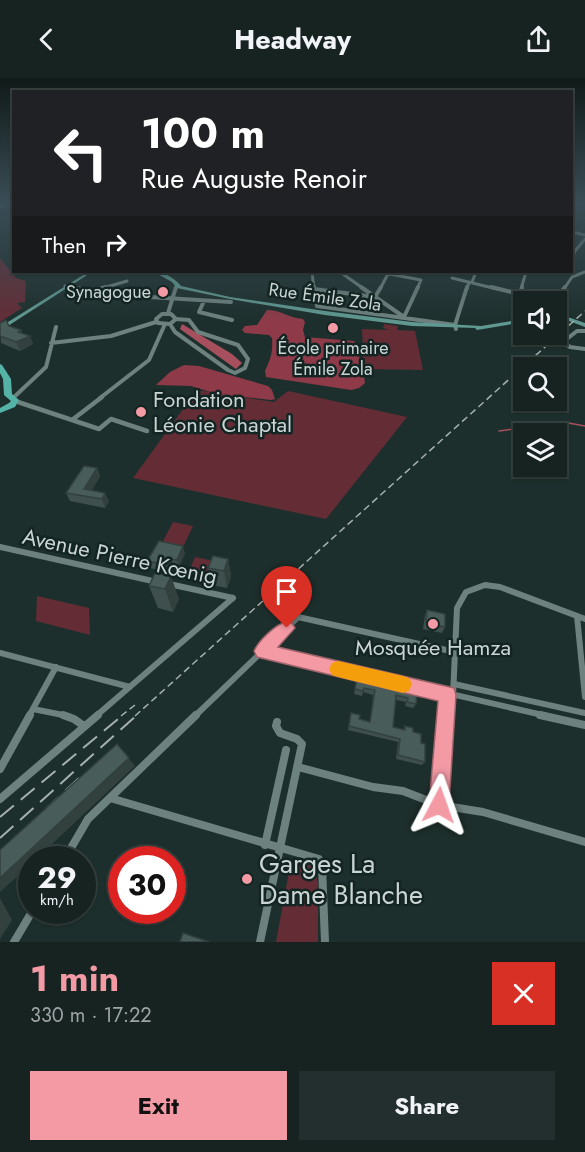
<!DOCTYPE html>
<html lang="en">
<head>
<meta charset="utf-8">
<style>
  :root { --surface:#162321; --page:#232f2e; --text:#f1f3f6; --muted:#9ea4a5; --line:#35403f; --accent:#f49aa5 }
  body { margin:0; font-family:Jost,sans-serif; background:var(--page); color:var(--text); height:100vh; display:flex; flex-direction:column; font-size:22px; white-space:nowrap }
  * { box-sizing:border-box; margin:0 }
  p { font-size:20px; color:var(--muted) }
  .icon { flex:none; width:33px; height:33px; fill:none; stroke:currentColor; stroke-width:2; stroke-linecap:round; stroke-linejoin:round }
  .map { position:relative; height:864px; overflow:hidden }
  .sheet { display:flex; flex-direction:column; background:var(--surface); flex:1 }
  .sheet>* { flex:none }
  .guide { position:absolute; left:12px; top:12px; width:561px; height:183px; border-radius:0px; box-shadow:0 2px 4px #0004,0 0 0 2px var(--line); background:#202124; color:#fff; overflow:hidden }
  .controls { position:absolute; left:513px; top:213px; display:grid; gap:12px }
  .controls a { display:grid; place-items:center; width:54px; height:54px; border-radius:0px; background:var(--surface); box-shadow:0 2px 4px #0004,0 0 0 2px var(--line); font-size:30px }
  .speed { position:absolute; left:18px; top:768px; display:flex; gap:12px; font-size:30px; font-weight:700; text-align:center }
  .speed>* { display:grid; place-content:center; width:78px; height:78px; border-radius:50%; background:var(--surface); box-shadow:0 2px 4px #0004,0 0 0 2px var(--line); line-height:1 }
  .speed small { font-size:15px; font-weight:400 }
  .speed .limit { border:9px solid #d22; background:#fff; color:#111 }
  .pin { position:absolute; display:grid; place-items:center; width:51px; height:51px; color:#fff; margin:-62px -26px; border-radius:50% 50% 50% 0; rotate:-45deg; box-shadow:0 0 6px #0007 }
  .pin .icon { rotate:45deg }
  .me { position:absolute; width:66px; margin:-33px; rotate:4deg; stroke-linejoin:round; filter:drop-shadow(0 0 4px #0008) }
  .turn { display:flex; align-items:center; gap:21px; height:126px; padding:0 30px; font-size:27px }
  .turn .icon { width:78px; height:78px; stroke-width:2.5 }
  .turn b { display:block; font-size:42px; line-height:51px }
  .then { display:flex; align-items:center; height:57px; padding:0 30px; background:#0003; gap:12px; font-size:22px }
  .round { display:grid; place-items:center; flex:none; width:63px; height:63px; border-radius:0px; background:var(--page) }
  .summary { display:flex; align-items:center; justify-content:space-between; height:102px; padding:0 30px }
  h1 { font-size:36px; font-weight:700; line-height:45px; color:var(--accent) }
  .action { display:flex; gap:12px; margin-top:auto; padding:12px 30px }
  .action a { flex:1; height:69px; border-radius:0px; background:var(--accent); color:#111; font-size:24px; font-weight:700; line-height:69px; text-align:center }
  .action a+a { background:var(--page); color:var(--text) }
  header { display:flex; justify-content:space-between; align-items:center; height:78px; padding:0 30px; background:var(--surface); font-size:27px; font-weight:700 }
  .map>svg:first-child { display:block }
  .green { fill:#642d36 }
  .forest { fill:#8f3a49 }
  .water { fill:#a74f5d }
  .lines { fill:none; stroke-linecap:round; stroke-linejoin:round }
  .stream { stroke:#a74f5d; stroke-width:1.5 }
  .street-far4 { stroke:#6d817e; stroke-width:3 }
  .street-far3 { stroke:#6d817e; stroke-width:4 }
  .street-far2 { stroke:#6d817e; stroke-width:4.5 }
  .street-far1 { stroke:#6d817e; stroke-width:6 }
  .street { stroke:#6d817e; stroke-width:8 }
  .secondary { fill:#609992; fill-rule:evenodd }
  .primary { fill:#54b2a7; fill-rule:evenodd }
  .rail-far1 { stroke:#a5b1af; stroke-width:1.5; stroke-dasharray:7 4; stroke-linecap:butt }
  .rail { stroke:#a5b1af; stroke-width:2; stroke-dasharray:18 9; stroke-linecap:butt }
  .wall { fill:#3e4f4d }
  .shaded-wall { fill:#32403e }
  .building { fill:#485c59; stroke:#32403e; stroke-width:1.5 }
  .route { fill:#f49aa5; stroke:#9f646b; stroke-width:1.5 }
  .slow { fill:#f59e0b }
  .poi-dot { fill:#f49aa5; stroke:#132523; stroke-width:2 }
  .labels { text-anchor:middle; dominant-baseline:central; stroke-width:5; stroke-linejoin:round; paint-order:stroke }
  .far-poi-label { font-size:18px; fill:#cad5d3; stroke:#132523; text-anchor:end }
  .far-street-label { font-size:18px; fill:#cad5d3; stroke:#132523 }
  .poi-label { font-size:22px; fill:#cad5d3; stroke:#132523; text-anchor:start }
  .street-label { font-size:22px; fill:#cad5d3; stroke:#132523 }
  .near-poi-label { font-size:27px; fill:#cad5d3; stroke:#132523; text-anchor:start }
</style>
</head>
<body>
<header><svg class="icon" aria-label="back" viewBox="0 0 24 24"><path d="M15 5l-7 7 7 7"/></svg>Headway<svg class="icon" aria-label="share" viewBox="0 0 24 24"><path d="M12 15V3M7 8l5-5 5 5M5 13v7h14v-7"/></svg></header>
<div class="map">
<svg width="585" height="864" viewBox="0 0 585 864">
  <rect width="100%" height="100%" fill="#1d2f2c"/>
  <!-- green -->
  <path class="green" d="M0 180 16 200 26 203 25 224 17 225 22 230 0 244Z
    M384 246 398 248 397 252 415 253 423 292 363 291 362 270 382 271 363 270 362 251 389 252 383 250Z
    M197 312 274 324 288 313 407 339 326 441 133 400Z
    M173 444 193 448 182 471 161 467Z
    M195 479 214 483 205 504 186 500Z
    M37 518 89 530 90 557 36 543Z
    M291 783 313 787 318 805V864H276Z"/>
  <!-- forest -->
  <path class="forest" d="M267 232C281 232 289 240 303 241L305 244 303 252 305 259 354 263C357 267 365 300 365 305L359 310 351 312 266 299 265 293C271 280 273 274 272 260L269 257 245 255 242 252 245 248 257 247Z
    M184 287 199 288 268 308 272 312 275 321 271 322 217 316 191 308 156 307 170 294Z"/>
  <!-- water -->
  <path class="water" d="M182 246 232 276 242 285 236 291 180 251Z"/>
  <g class="lines">
    <!-- stream -->
    <path class="stream" d="M499 353 563 344 585 348"/>
    <!-- street-far4 -->
    <path class="street-far4" d="M572 154 585 157
      M572 181 575 173 585 161
      M312 194 314 211
      M340 194 364 211
      M379 194 421 202 417 211
      M572 199 585 194
      M452 200 497 211
      M472 204 476 194
      M65 208 79 211
      M100 211 127 203
      M176 211 177 207
      M380 211 388 196
      M467 211 469 204
      M521 211 526 194
      M564 211 572 199"/>
    <!-- street-far3 -->
    <path class="street-far3" d="M71 209 92 213 106 209
      M314 209 317 228
      M361 209 404 239
      M491 209 520 216
      M314 211 375 219 381 209
      M150 219 231 224
      M204 223 199 234 232 242
      M554 224 565 209
      M317 228 455 247 456 251
      M168 235 176 209
      M162 236H171L176 241 170 246 158 245 156 241Z
      M404 239 418 209
      M521 244 518 233 522 209
      M170 246 175 254 228 292 235 295 245 290 248 281 238 267 198 254 189 242 176 241
      M455 247 467 209
      M585 253H577L563 264 570 269 585 271
      M51 265 111 258 156 244
      M13 320 46 289 56 249
      M100 320 149 282 165 246"/>
    <!-- street-far2 -->
    <path class="street-far2" d="M15 323 99 351 111 341 147 353
      M72 342 102 319"/>
    <!-- street-far1 -->
    <path class="street-far1" d="M0 469 157 504
      M169 506 233 520
      M577 538 585 619
      M263 573 547 638
      M0 575 130 609
      M454 606 585 635
      M453 618 457 530 466 514 485 507 500 509 585 541
      M33 631 68 638
      M29 638 56 589
      M96 638 233 520
      M195 638 298 539 455 574
      M446 638 448 617"/>
    <!-- street -->
    <path class="street" d="M63 637 74 641 84 648
      M540 637 585 647
      M298 689 373 709 403 713 439 727 483 734 585 764
      M0 691 30 637
      M110 720 319 781 322 788 325 864
      M0 721 98 637
      M439 727 446 637
      M265 767 286 672
      M64 782 88 741 196 637
      M14 864 33 832
      M260 864 302 666 297 661 280 655 276 648 277 644"/>
    <!-- secondary -->
    <path class="secondary" d="M88 194H92L0 253V249Z
      M154 194C163 193 176 201 181 208L230 219 325 233 412 244 481 248 524 241V244L477 252 475 250 412 248 325 237 230 221 177 210 172 204Z
      M556 235 585 245V249L556 238Z"/>
    <!-- primary -->
    <path class="primary" d="M10 124H14V125L0 130V127Z
      M0 286 2 287 11 301 12 316 19 322 15 329 0 335V330L9 325 11 323 4 317 3 301 0 295Z"/>
    <!-- rail-far1 -->
    <path class="rail-far1" d="M121 638 135 627
      M135 638 585 233"/>
    <!-- rail -->
    <path class="rail" d="M46 731 81 698
      M0 739 123 637
      M0 760 137 637"/>
  </g>
  <!-- wall -->
  <path class="wall" d="M0 245 21 252 22 255 30 258 33 266 20 273 1 265Z
    M97 390 100 398 91 413 109 423 105 430 70 423 66 415Z
    M185 475 179 489 174 488 171 495 150 490 147 483Z
    M228 481 231 498 227 510 212 507 208 490Z
    M155 495 179 521 173 534 158 530 149 508Z
    M427 532 445 549 442 555 423 551 425 537Z
    M357 599 417 613 416 626 413 630 405 628 406 624 396 622 393 649 403 652 405 648 413 654 421 665 425 684 422 687 396 681 398 664 348 652 351 635 359 641 370 644 373 617 363 614 362 618 354 616Z"/>
  <!-- shaded-wall -->
  <path class="shaded-wall" d="M30 258 33 266 20 273 16 264Z
    M97 390 100 398 88 420 84 411Z
    M105 415 109 423 105 430 102 421Z
    M183 468 185 475 179 489 177 482Z
    M171 481 174 488 171 495 168 487Z
    M228 481 231 498 227 510 224 493Z
    M171 498 179 521 173 534 165 511Z
    M117 666 135 688 35 782H32V785L0 814V800Z
    M0 820 12 842 0 861Z"/>
  <!-- building -->
  <path class="building" d="M6 242 9 248 21 252 18 254 30 258 16 264 0 258V245Z
    M84 388 97 390 84 411 105 415 102 421 66 415Z
    M159 463 183 468 177 482 171 481 168 487 147 483Z
    M213 478 228 481 224 493 208 490Z
    M155 495 171 498 165 511 149 508Z
    M427 532 445 536V549L426 545Z
    M357 599 417 613 416 626 407 624 408 620 396 617 393 649 405 652V648L413 650V654L421 656V665L425 666V684L398 677 400 661 349 648 351 635 360 637 359 641 370 644 375 612 364 610 363 613 355 611Z
    M117 666 129 680 0 800V772Z
    M183 855 209 864H180Z"/>
  <!-- sky -->
  <linearGradient id="sky" x2="0" y2="1"><stop stop-color="#101a18"/><stop offset="0.51" stop-color="#3a4d56"/><stop offset="1" stop-color="#3a4d56" stop-opacity="0"/></linearGradient>
  <rect width="585" height="245" fill="url(#sky)"/>
  <!-- route -->
  <path class="route" d="M287 543 292 545 295 550 278 569 454 610 456 617 449 727 446 734 439 737 432 734 429 727 438 623 257 579 254 573C259 562 275 547 287 543Z"/>
  <!-- slow -->
  <path class="slow" d="M338 583 403 598 409 600 412 606 409 613 403 615 338 599 332 597 329 591 332 585Z"/>
  <!-- markers -->
  <g class="poi-dot">
    <circle cx="163" cy="214" r="6"/>
    <circle cx="333" cy="250" r="6"/>
    <circle cx="141" cy="334" r="6"/>
    <circle cx="433" cy="546" r="6"/>
    <circle cx="247" cy="801" r="6"/>
  </g>
  <g class="labels">
    <!-- far-poi labels -->
    <g class="far-poi-label">
      <text x="151" y="214">Synagogue</text>
      <text x="333" y="270" text-anchor="middle">École primaire<tspan x="333" dy="21">Émile Zola</tspan></text>
    </g>
    <!-- far-street labels -->
    <g class="far-street-label">
      <text transform="translate(325 219) rotate(8)">Rue Émile Zola</text>
    </g>
    <!-- poi labels -->
    <g class="poi-label">
      <text x="153" y="321">Fondation<tspan x="153" dy="25">Léonie Chaptal</tspan></text>
      <text x="433" y="569" text-anchor="middle">Mosquée Hamza</text>
    </g>
    <!-- street labels -->
    <g class="street-label">
      <text transform="translate(120 478) rotate(12)">Avenue Pierre Kœnig</text>
    </g>
    <!-- near-poi labels -->
    <g class="near-poi-label">
      <text x="259" y="785">Garges La<tspan x="259" dy="31">Dame Blanche</tspan></text>
    </g>
  </g>
</svg>
<div class="controls">
<a><svg class="icon" aria-label="sound" viewBox="0 0 24 24"><path d="M4 9h4l5-4v14l-5-4H4zM17 9q2 3 0 6"/></svg></a>
<a><svg class="icon" aria-label="search" viewBox="0 0 24 24"><circle cx="10" cy="10" r="6"/><path d="M15 15l6 6"/></svg></a>
<a><svg class="icon" aria-label="layers" viewBox="0 0 24 24"><path d="M12 4l9 5-9 5-9-5zM3 14l9 5 9-5"/></svg></a>
</div>
<div class="speed"><div>29<small>km/h</small></div><div class="limit">30</div></div>
<div class="pin" style="left:287px;top:550px;background:#d93025"><svg class="icon" aria-label="arrive" viewBox="0 0 24 24"><path d="M6 21V4h12l-3 4 3 4H6"/></svg></div>
<svg class="me" style="left:439px;top:727px" viewBox="-20 -20 40 40"><path d="M0-17L14 15 0 8-14 15z" fill="#f49aa5" stroke="#fff" stroke-width="4"/></svg>
<div class="guide">
<div class="turn"><svg class="icon" aria-label="left" viewBox="0 0 24 24"><path d="M17 20v-9H6M10 6l-5 5 5 5"/></svg><div><b>100 m</b>Rue Auguste Renoir</div></div>
<div class="then">Then<svg class="icon" aria-label="right" viewBox="0 0 24 24"><path d="M7 20v-9h11M14 6l5 5-5 5"/></svg></div>
</div>
</div>
<section class="sheet">
<div class="summary"><div><h1>1 min</h1><p>330 m · 17:22</p></div><a class="round" style="background:#d93025;color:#fff"><svg class="icon" aria-label="close" viewBox="0 0 24 24"><path d="M6 6l12 12M18 6L6 18"/></svg></a></div>
<div class="action"><a>Exit</a><a>Share</a></div>
</section>
</body>
</html>
